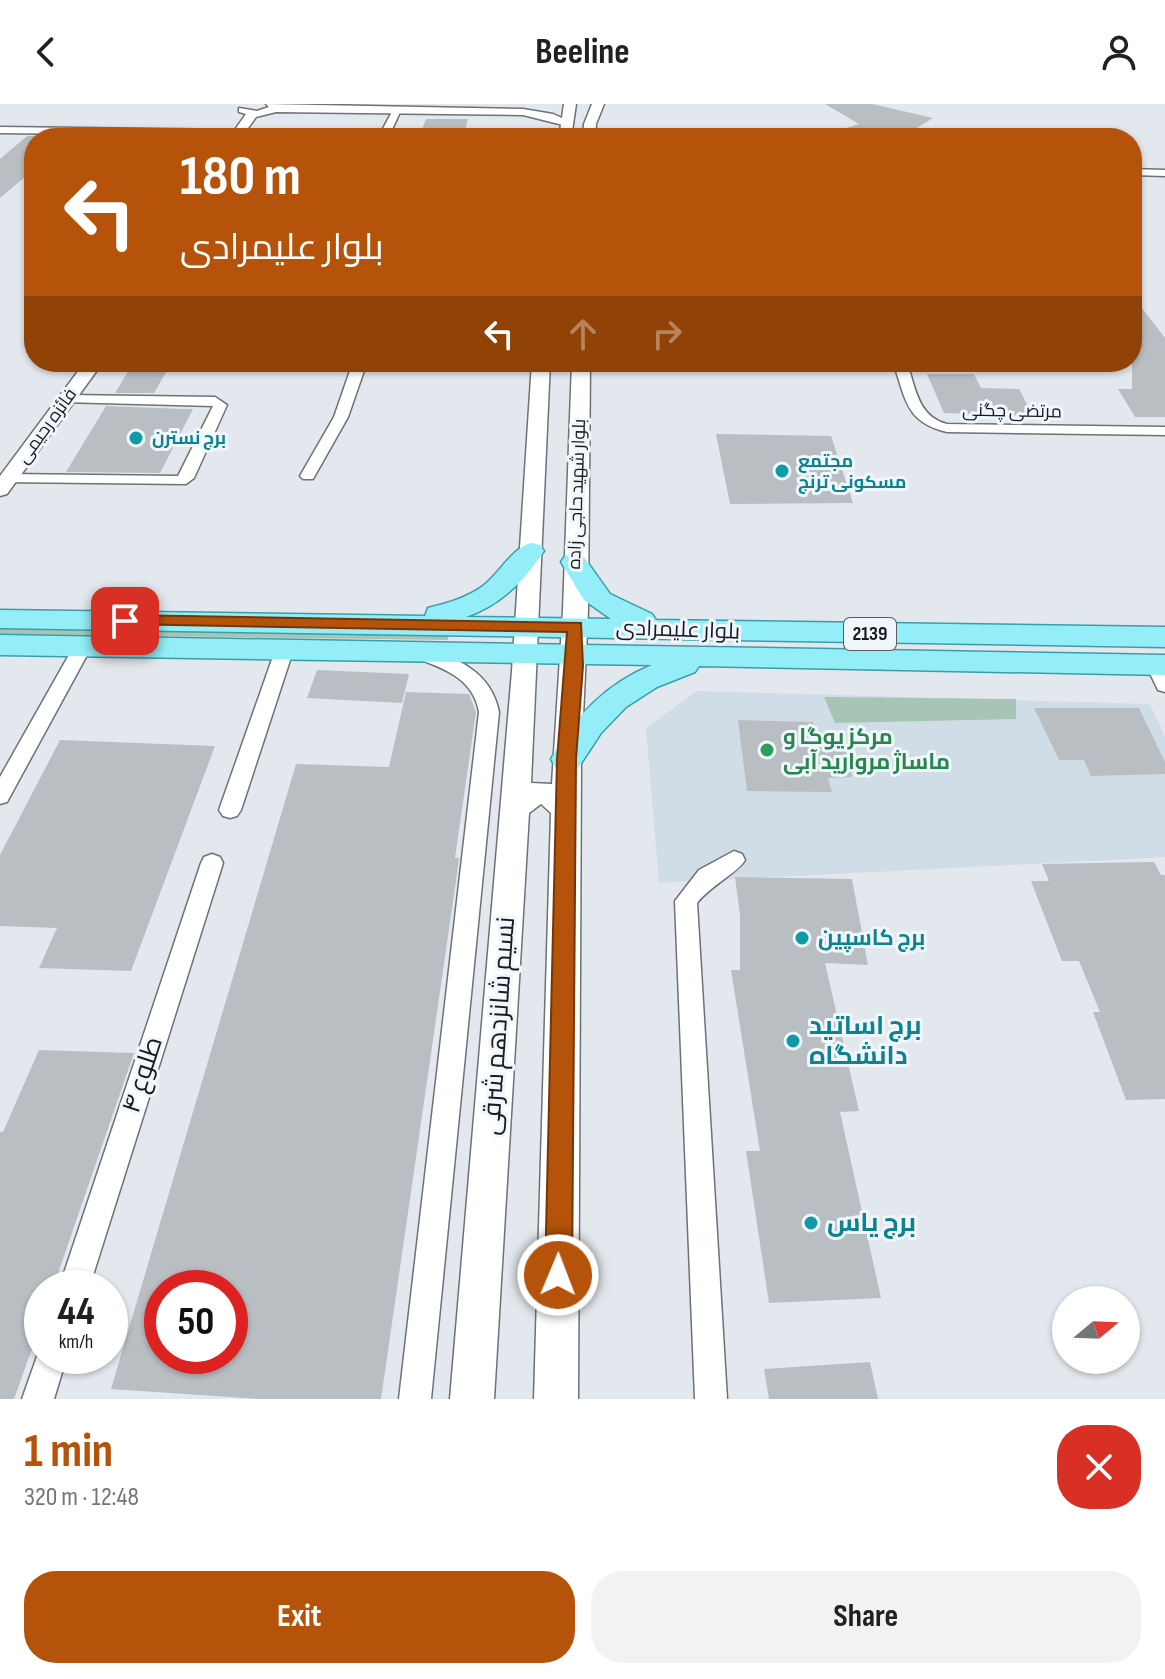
<!DOCTYPE html>
<html lang="en">
<head>
<meta charset="utf-8">
<style>
  :root { --surface:#fff; --page:#f2f2f2; --text:#202124; --muted:#757577; --accent:#b45309 }
  body { margin:0; font-family:"Sofia Sans Condensed",Cairo,sans-serif; background:var(--page); color:var(--text); height:100vh; display:flex; flex-direction:column; font-size:30px; white-space:nowrap }
  * { box-sizing:border-box; margin:0 }
  p { font-size:26px; color:var(--muted) }
  .icon { flex:none; width:44px; height:44px; fill:none; stroke:currentColor; stroke-width:2; stroke-linecap:round; stroke-linejoin:round }
  .map { position:relative; height:1295px; overflow:hidden }
  .drawer { display:flex; flex-direction:column; background:var(--surface); flex:1 }
  .drawer>* { flex:none }
  .banner { position:absolute; left:24px; top:24px; width:1118px; height:244px; border-radius:32px; box-shadow:0 2px 6px #0004; background:#b45309; color:#fff; overflow:hidden }
  .needle { width:52px; rotate:71deg }
  .controls { position:absolute; left:1052px; top:1182px; display:grid; gap:16px }
  .controls a { display:grid; place-items:center; width:88px; height:88px; border-radius:50%; background:var(--surface); box-shadow:0 2px 6px #0004; font-size:40px }
  .speed { position:absolute; left:24px; top:1166px; display:flex; gap:16px; font-size:40px; font-weight:700; text-align:center }
  .speed>* { display:grid; place-content:center; width:104px; height:104px; border-radius:50%; background:var(--surface); box-shadow:0 2px 6px #0004; line-height:1 }
  .speed small { font-size:20px; font-weight:400 }
  .speed .limit { border:12px solid #d22; background:#fff; color:#111 }
  .pin { position:absolute; display:grid; place-items:center; width:68px; height:68px; color:#fff; margin:-34px; border-radius:16px; box-shadow:0 4px 12px #0006 }
  .me { position:absolute; width:88px; margin:-44px; rotate:1deg; stroke-linejoin:round; filter:drop-shadow(0 0 6px #0008) }
  .turn { display:flex; align-items:center; gap:28px; height:168px; padding:0 24px; font-size:36px }
  .turn .icon { width:104px; height:104px; stroke-width:2.5 }
  .turn b { display:block; font-size:56px; line-height:68px }
  .lanes { display:flex; align-items:center; height:76px; padding:0 24px; background:#0003; justify-content:center; gap:40px; direction:ltr }
  .lanes .off { opacity:.35 }
  .round { display:grid; place-items:center; flex:none; width:84px; height:84px; border-radius:32px; background:var(--page) }
  .overview { display:flex; align-items:center; justify-content:space-between; height:136px; padding:0 24px }
  h1 { font-size:48px; font-weight:700; line-height:60px; color:var(--accent) }
  .button { display:flex; gap:16px; margin-top:auto; padding:16px 24px }
  .button a { flex:1; height:92px; border-radius:32px; background:var(--accent); color:#fff; font-size:32px; font-weight:700; line-height:92px; text-align:center }
  .button a+a { background:var(--page); color:var(--text) }
  header { display:flex; justify-content:space-between; align-items:center; height:104px; padding:0 24px; background:var(--surface); font-size:36px; font-weight:700 }
  .map>svg:first-child { display:block }
  .built { fill:#d0dce6 }
  .green { fill:#a7c5b5 }
  .building { fill:#b9bec3; fill-rule:evenodd }
  .lines { fill:none; stroke-linecap:round; stroke-linejoin:round }
  .minor-casing { stroke:#6d7276; stroke-width:3 }
  .tertiary-casing { stroke:#6d7276; stroke-width:3 }
  .secondary-casing { stroke:#6d7276; stroke-width:3 }
  .primary-casing { stroke:#3b9da9; stroke-width:3 }
  .minor { fill:#fff; fill-rule:evenodd }
  .tertiary { fill:#fff; fill-rule:evenodd }
  .secondary { fill:#fff; fill-rule:evenodd }
  .primary { fill:#94eef8; fill-rule:evenodd }
  .route { fill:#b45309; stroke:#753606; stroke-width:2 }
  .culture-dot { fill:#0f9aa8; stroke:#f0f6fb; stroke-width:3 }
  .leisure-dot { fill:#2e9e5b; stroke:#f0f6fb; stroke-width:3 }
  .labels { text-anchor:middle; dominant-baseline:central; stroke-width:6; stroke-linejoin:round; paint-order:stroke }
  .far-street-label { font-size:18px; fill:#191b1d; stroke:#f0f6fb }
  .far-culture-label { font-size:18px; font-weight:bold; fill:#0d838f; stroke:#f0f6fb; text-anchor:start }
  .shield { fill:#f0f6fb; stroke:#5a5d60; stroke-width:2 }
  .shield-label { font-size:20px; font-weight:bold; fill:#191b1d }
  .street-label { font-size:22px; fill:#191b1d; stroke:#f0f6fb }
  .leisure-label { font-size:22px; font-weight:bold; fill:#27864d; stroke:#f0f6fb; text-anchor:start }
  .culture-label { font-size:22px; font-weight:bold; fill:#0d838f; stroke:#f0f6fb; text-anchor:start }
  .near-street-label { font-size:26px; fill:#191b1d; stroke:#f0f6fb }
  .near-culture-label { font-size:26px; font-weight:bold; fill:#0d838f; stroke:#f0f6fb; text-anchor:start }
</style>
</head>
<body>
<header><svg class="icon" aria-label="back" viewBox="0 0 24 24"><path d="M15 5l-7 7 7 7"/></svg>Beeline<svg class="icon" aria-label="person" viewBox="0 0 24 24"><circle cx="12" cy="8" r="4"/><path d="M4 21q1-7 8-7t8 7"/></svg></header>
<div class="map">
<svg width="1165" height="1295" viewBox="0 0 1165 1295">
  <rect width="100%" height="100%" fill="#e3e8ee"/>
  <!-- built -->
  <path class="built" d="M697 587 1150 600 1165 633V753L659 779 646 624Z"/>
  <!-- green -->
  <path class="green" d="M0 522 449 529 448 536 0 530Z
    M824 593 1016 595V615L835 619Z"/>
  <!-- building -->
  <path class="building" d="M825 0H872L933 14 900 34H830V29L859 20Z
    M426 15H468L463 34H419Z
    M27 32H34V65L0 94V55Z
    M1132 191 1165 234V313H1135L1118 285H1132Z
    M134 258H172L154 289H115Z
    M927 270H974L981 284 1019 285 1033 312 944 309Z
    M106 302 182 305H193L160 369 66 368Z
    M716 330 831 332 853 399 730 400Z
    M317 566 409 570 402 599 307 594Z
    M406 588 469 590 476 608 455 754H459L456 777 381 1295H259L111 1285 296 660 389 663ZM162 1184H230V1252H162Z
    M1034 604H1139L1165 658V670L1091 672 1084 656H1059Z
    M738 616 813 618 816 628 842 630 852 673 828 674 832 688 747 687Z
    M60 636 215 642 131 867 39 864 57 824 0 822V751Z
    M1154 758 1161 771H1165V995L1126 996 1093 908H1100L1079 857H1062L1031 777H1049L1042 760Z
    M735 773 852 775 868 861 825 859 859 1007 840 1008 881 1194 769 1199 746 1047H760L731 866H740V811Z
    M39 946 134 949 53 1184H42V1217L14 1295H0V1028H3Z
    M870 1258 878 1295H769L764 1265Z"/>
  <g class="lines">
    <defs>
      <path id="minor" d="M394 4 401 6 388 34H378Z
        M0 23 238 26 243 29 238 32 0 29Z
        M1132 65 1165 66V72L1132 71Z
        M353 258H367L348 313 313 375H303L300 372 334 313Z
        M893 258H907C915 283 918 313 947 320L1165 323V331L947 328C905 318 906 295 893 258Z
        M67 291 215 293 227 301 194 374 186 380 3 378 0 375 8 370 178 372 213 302 62 298V292Z
        M83 536 92 542 7 698 0 700V673L74 542Z
        M285 538 294 544 241 706 237 712 230 714 223 712 219 706 276 544Z
        M419 543C456 553 491 567 499 608L431 1295H399L479 608C473 573 442 564 413 553L410 549 413 545Z
        M1155 555 1162 556 1165 563V588L1158 586 1146 561Z
        M734 747 742 750 745 756C740 767 710 782 697 799L727 1295H695L675 797 699 766Z
        M212 750 220 753 223 759 89 1184H59L201 759 204 753Z
        M41 1241 42 1252H67L54 1295H22Z"/>
      <path id="tertiary" d="M266 0 523 5 553 10 573 19 567 22 523 11 276 8 256 13 241 34H229L246 10 239 8V4L257 7 269 3Z
        M85 258H103L7 390 0 392V372Z"/>
      <path id="secondary" d="M564 0H576L571 34H559Z
        M592 0H604L596 20 595 34H583L584 20Z
        M532 258H550L531 679 552 680 563 506 572 258H590L588 506 581 655 578 1295H534L551 709 541 700 529 709 494 1295H450L512 567Z"/>
      <path id="primary" d="M531 439 540 441 544 447C524 477 501 501 466 513L611 515 584 496 561 458 565 452 574 450 583 452 610 490 652 510 656 516 1165 523V543L0 524V506L425 512 428 504C448 499 466 494 483 482 499 470 512 444 531 439Z
        M0 531 1165 551V571L699 562 695 568 657 583 626 603 601 629 578 664 567 667 556 664 551 655C575 612 606 580 652 561L0 551Z"/>
    </defs>
    <!-- minor casing -->
    <use href="#minor" class="minor-casing"/>
    <!-- tertiary casing -->
    <use href="#tertiary" class="tertiary-casing"/>
    <!-- secondary casing -->
    <use href="#secondary" class="secondary-casing"/>
    <!-- primary casing -->
    <use href="#primary" class="primary-casing"/>
    <!-- minor -->
    <use href="#minor" class="minor"/>
    <!-- tertiary -->
    <use href="#tertiary" class="tertiary"/>
    <!-- secondary -->
    <use href="#secondary" class="secondary"/>
    <!-- primary -->
    <use href="#primary" class="primary"/>
  </g>
  <!-- route -->
  <path class="route" d="M125 511 581 519 583 562 576 655 572 1171 568 1180 558 1184 549 1180 545 1171 557 655 567 528 119 520 117 517Z"/>
  <!-- markers -->
  <g class="culture-dot">
    <circle cx="136" cy="334" r="8"/>
    <circle cx="782" cy="367" r="8"/>
    <circle cx="802" cy="834" r="8"/>
    <circle cx="793" cy="937" r="8"/>
    <circle cx="811" cy="1119" r="8"/>
  </g>
  <circle class="leisure-dot" cx="767" cy="646" r="8"/>
  <g class="labels">
    <!-- far-street labels -->
    <g class="far-street-label">
      <text transform="translate(1012 307) rotate(1)">مرتضی چگنی</text>
      <text transform="translate(47 322) rotate(-54)">فائزه رحیمی</text>
      <text transform="translate(577 390) rotate(-88)">بلوار شهید حاجی زاده</text>
    </g>
    <!-- far-culture labels -->
    <g class="far-culture-label">
      <text x="152" y="334">برج نسترن</text>
      <text x="798" y="357">مجتمع<tspan x="798" dy="21">مسکونی ترنج</tspan></text>
    </g>
    <!-- shield labels -->
    <rect class="shield" x="844" y="514" width="52" height="32" rx="6"/>
    <g class="shield-label">
      <text x="870" y="530">2139</text>
    </g>
    <!-- street labels -->
    <g class="street-label">
      <text transform="translate(678 526) rotate(2)">بلوار علیمرادی</text>
    </g>
    <!-- leisure labels -->
    <g class="leisure-label">
      <text x="783" y="633">مرکز یوگا و<tspan x="783" dy="25">ماساژ مروارید آبی</tspan></text>
    </g>
    <!-- culture labels -->
    <g class="culture-label">
      <text x="818" y="834">برج کاسپین</text>
    </g>
    <!-- near-street labels -->
    <g class="near-street-label">
      <text transform="translate(499 922) rotate(-86)">نسیم شانزدهم شرقی</text>
      <text transform="translate(143 971) rotate(-72)">طلوع ۴</text>
    </g>
    <!-- near-culture labels -->
    <g class="near-culture-label">
      <text x="809" y="922">برج اساتید<tspan x="809" dy="30">دانشگاه</tspan></text>
      <text x="827" y="1119">برج یاس</text>
    </g>
  </g>
</svg>
<div class="controls">
<a><svg class="needle" viewBox="-14 -14 28 28"><path d="M0-13l5 13h-10z" fill="#e53935"/><path d="M0 13l5-13h-10z" fill="#757577"/></svg></a>
</div>
<div class="speed"><div>44<small>km/h</small></div><div class="limit">50</div></div>
<div class="pin" style="left:125px;top:517px;background:#d93025"><svg class="icon" aria-label="arrive" viewBox="0 0 24 24"><path d="M6 21V4h12l-3 4 3 4H6"/></svg></div>
<svg class="me" style="left:558px;top:1171px" viewBox="-20 -20 40 40"><circle r="17" fill="#b45309" stroke="#fff" stroke-width="3"/><path d="M0-11L8 9 0 5-8 9z" fill="#fff"/></svg>
<div class="banner">
<div class="turn"><svg class="icon" aria-label="left" viewBox="0 0 24 24"><path d="M17 20v-9H6M10 6l-5 5 5 5"/></svg><div><b>180 m</b>بلوار علیمرادی</div></div>
<div class="lanes"><svg class="icon" aria-label="left" viewBox="0 0 24 24"><path d="M17 20v-9H6M10 6l-5 5 5 5"/></svg><svg class="icon off" aria-label="ahead" viewBox="0 0 24 24"><path d="M12 20V5M6 11l6-6 6 6"/></svg><svg class="icon off" aria-label="right" viewBox="0 0 24 24"><path d="M7 20v-9h11M14 6l5 5-5 5"/></svg></div>
</div>
</div>
<section class="drawer">
<div class="overview"><div><h1>1 min</h1><p>320 m · 12:48</p></div><a class="round" style="background:#d93025;color:#fff"><svg class="icon" aria-label="close" viewBox="0 0 24 24"><path d="M6 6l12 12M18 6L6 18"/></svg></a></div>
<div class="button"><a>Exit</a><a>Share</a></div>
</section>
</body>
</html>
